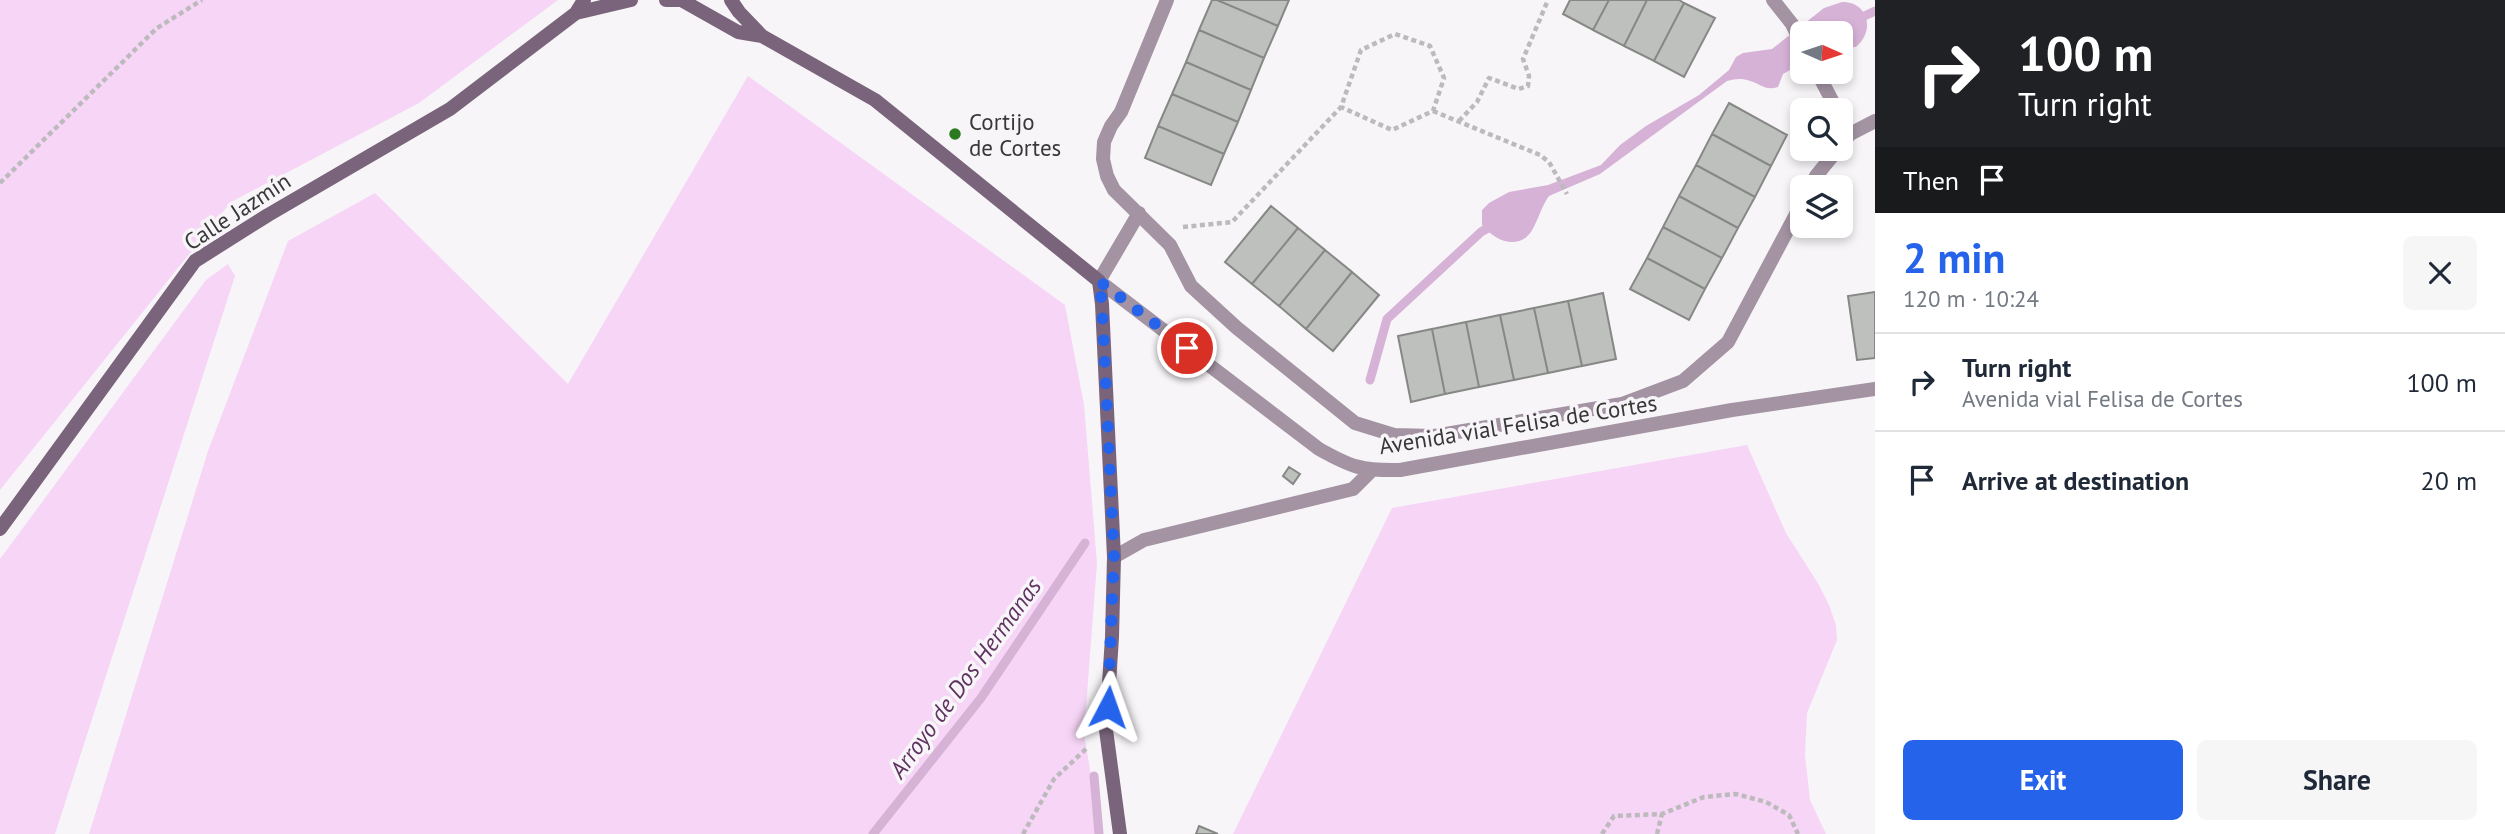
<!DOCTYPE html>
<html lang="en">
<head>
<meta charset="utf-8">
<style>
  :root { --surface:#fff; --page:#f6f6f7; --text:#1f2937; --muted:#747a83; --line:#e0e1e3; --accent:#2563eb }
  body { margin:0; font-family:"PT Sans",sans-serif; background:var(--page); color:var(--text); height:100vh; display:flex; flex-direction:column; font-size:26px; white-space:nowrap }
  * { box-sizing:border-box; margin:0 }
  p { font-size:23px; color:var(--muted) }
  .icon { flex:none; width:38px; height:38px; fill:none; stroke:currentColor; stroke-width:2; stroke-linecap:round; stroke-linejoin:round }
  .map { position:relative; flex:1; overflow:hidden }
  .sheet { display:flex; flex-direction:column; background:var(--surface); width:630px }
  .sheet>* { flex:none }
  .top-card { background:#202124; color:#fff; overflow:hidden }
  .needle { width:46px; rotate:93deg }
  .fabs { position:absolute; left:1790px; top:21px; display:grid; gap:14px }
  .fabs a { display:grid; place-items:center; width:63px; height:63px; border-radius:10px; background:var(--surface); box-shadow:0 4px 10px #0003; font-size:35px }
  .pin { position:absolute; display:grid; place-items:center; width:60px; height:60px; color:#fff; margin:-30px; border:4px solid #fff; border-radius:50%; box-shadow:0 2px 7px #0007 }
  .me { position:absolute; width:77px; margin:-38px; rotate:4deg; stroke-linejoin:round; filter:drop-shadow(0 0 5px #0008) }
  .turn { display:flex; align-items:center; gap:24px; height:147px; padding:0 28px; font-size:32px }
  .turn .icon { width:91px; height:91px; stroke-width:2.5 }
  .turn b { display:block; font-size:49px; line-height:60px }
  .then { display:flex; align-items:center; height:66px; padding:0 28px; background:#0003; gap:14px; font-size:26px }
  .round { display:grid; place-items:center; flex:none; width:74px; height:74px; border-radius:10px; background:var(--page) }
  .headline { display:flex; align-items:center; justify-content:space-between; height:119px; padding:0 28px }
  h1 { font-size:42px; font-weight:700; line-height:52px; color:var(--accent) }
  .button { display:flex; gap:14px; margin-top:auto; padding:14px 28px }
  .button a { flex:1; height:80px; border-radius:10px; background:var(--accent); color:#fff; font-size:28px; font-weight:700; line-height:80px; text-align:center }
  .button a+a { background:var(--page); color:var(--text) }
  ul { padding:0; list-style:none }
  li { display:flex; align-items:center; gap:21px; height:98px; padding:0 28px; border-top:2px solid var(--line) }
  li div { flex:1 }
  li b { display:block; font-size:26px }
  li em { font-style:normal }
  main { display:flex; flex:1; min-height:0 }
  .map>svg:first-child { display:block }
  .green { fill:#f6d5f6 }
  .water { fill:#d6b2d7 }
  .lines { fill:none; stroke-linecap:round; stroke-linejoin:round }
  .stream { stroke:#d6b2d7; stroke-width:9 }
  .building { fill:#bec0bd; stroke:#868885; stroke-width:2 }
  .path { stroke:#bcbabc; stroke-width:4.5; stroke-dasharray:5 3.5; stroke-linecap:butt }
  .street { stroke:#a393a3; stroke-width:14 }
  .secondary { stroke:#7a647b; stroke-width:14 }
  .route { stroke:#2563eb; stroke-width:12; stroke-dasharray:0 21.6 }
  .poi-dot { fill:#2d7921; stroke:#f8f5f8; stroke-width:2.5 }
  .labels { text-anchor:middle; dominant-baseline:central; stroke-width:7; stroke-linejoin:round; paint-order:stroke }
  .poi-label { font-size:23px; fill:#393839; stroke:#f8f5f8; text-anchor:start }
  .street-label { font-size:23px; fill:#393839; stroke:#f8f5f8 }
  .water-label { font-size:24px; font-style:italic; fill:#5f3261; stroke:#f8f5f8 }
</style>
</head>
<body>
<main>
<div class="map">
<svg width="1875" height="834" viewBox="0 0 1875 834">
  <rect width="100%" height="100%" fill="#f8f5f8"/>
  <!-- green -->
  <path class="green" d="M0 0H558L419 103 231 202 0 490Z
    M748 76 1065 305 1084 405 1097 563 1084 734 1101 834H89L208 451 288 241 375 193 568 384Z
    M228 264 235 276 55 834H0V559L206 280Z
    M1747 445 1786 533 1819 585 1829 605 1836 625 1837 640 1807 713 1805 755 1810 800 1826 834H1233L1392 508Z"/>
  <!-- water -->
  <path class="water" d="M1842 2C1869 2 1875 31 1856 47H1841V33H1802V63L1783 74 1778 87C1765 91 1761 84 1750 81 1742 78 1735 79 1727 81L1600 174 1549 196C1541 207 1538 221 1531 232 1517 251 1494 240 1482 225V210L1489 203 1509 192 1548 185 1601 165 1620 145 1646 126 1699 95 1729 70 1736 57 1743 53 1772 49 1824 8Z"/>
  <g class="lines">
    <!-- stream -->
    <path class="stream" d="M1858 19 1875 11
      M1370 380 1387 319 1481 232 1495 224
      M1094 776 1099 834
      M873 834 981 698 1085 543"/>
  </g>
  <!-- building -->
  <path class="building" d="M1212 0H1217L1278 26 1264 58 1199 30Z
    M1217 0H1289L1278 26Z
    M1570 0H1609L1593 30 1563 14Z
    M1609 0H1647L1624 46 1593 30Z
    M1647 0H1679L1684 3 1654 61 1624 46Z
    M1684 3 1715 18 1684 77 1654 61Z
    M1199 30 1264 58 1251 90 1186 62Z
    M1186 62 1251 90 1238 122 1172 94Z
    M1172 94 1238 122 1224 154 1158 126Z
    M1729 103 1787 135 1771 166 1712 134Z
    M1158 126 1224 154 1211 185 1145 158Z
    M1712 134 1771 166 1755 197 1696 165Z
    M1696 165 1755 197 1738 228 1679 196Z
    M1679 196 1738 228 1722 258 1663 227Z
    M1271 206 1298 228 1252 284 1225 262Z
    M1663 227 1722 258 1705 289 1647 258Z
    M1298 228 1325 250 1279 306 1252 284Z
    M1325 250 1352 272 1306 329 1279 306Z
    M1647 258 1705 289 1689 320 1630 289Z
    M1352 272 1379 295 1333 351 1306 329Z
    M1875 292V358L1857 360 1848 296Z
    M1603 293 1616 359 1582 366 1568 301Z
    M1568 301 1582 366 1548 373 1534 308Z
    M1534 308 1548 373 1514 380 1500 315Z
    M1500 315 1514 380 1479 387 1466 322Z
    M1466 322 1479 387 1445 394 1432 329Z
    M1432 329 1445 394 1411 402 1398 336Z
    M1289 467 1300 474 1293 484 1283 476Z
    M1199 826 1218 834H1196Z"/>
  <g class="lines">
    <!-- path -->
    <path class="path" d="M1433 111 1540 155 1549 162 1567 194
      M1459 121 1477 102 1489 78 1519 89 1528 86 1529 76 1523 59 1548 0
      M0 183 157 28 202 0
      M1183 227 1232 222 1341 107 1361 50 1395 34 1430 46 1444 78 1433 111 1392 130 1341 107
      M1023 834 1054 779 1087 748
      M1602 834 1614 816 1662 814 1704 797 1736 794 1766 802 1789 815 1798 834
      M1657 834 1662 814"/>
    <!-- street -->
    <path class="street" d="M1167 0 1121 112 1111 126 1104 142 1103 159 1107 176 1114 190 1170 245 1191 286 1237 328 1355 423 1394 435 1434 436 1622 404 1683 381 1728 342 1802 203
      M1773 0 1792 24 1802 44
      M1817 72 1837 110
      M1841 145 1850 134 1875 121
      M1810 187 1816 176 1838 149
      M1139 213 1099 281 1319 449C1351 467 1362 471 1400 470L1732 410 1875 389
      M1114 557 1144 540 1353 489 1371 471"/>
    <!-- secondary -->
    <path class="secondary" d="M666 0H685
      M731 0 739 12 762 36 875 100 1099 281 1102 304 1114 557 1112 637 1106 730 1120 834
      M683 1 738 32 762 36
      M576 13 631 0
      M0 529 195 261 268 215 450 109 576 13 584 0"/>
  </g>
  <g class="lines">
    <!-- route -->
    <path class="route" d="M1108 707 1114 556 1102 304 1099 281 1187 348"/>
  </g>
  <!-- markers -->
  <circle class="poi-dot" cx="955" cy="134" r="7"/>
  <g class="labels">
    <!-- poi labels -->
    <g class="poi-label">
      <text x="969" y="121">Cortijo<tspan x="969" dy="26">de Cortes</tspan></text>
    </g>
    <!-- street labels -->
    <g class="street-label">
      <text transform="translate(237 211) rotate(-33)">Calle Jazmín</text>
      <text transform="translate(1518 424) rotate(-9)">Avenida vial Felisa de Cortes</text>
    </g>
    <!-- water labels -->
    <g class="water-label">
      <text transform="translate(965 678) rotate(-54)">Arroyo de Dos Hermanas</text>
    </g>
  </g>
</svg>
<div class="fabs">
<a><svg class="needle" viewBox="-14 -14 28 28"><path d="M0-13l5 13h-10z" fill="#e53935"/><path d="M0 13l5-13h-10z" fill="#747a83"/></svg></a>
<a><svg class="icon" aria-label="search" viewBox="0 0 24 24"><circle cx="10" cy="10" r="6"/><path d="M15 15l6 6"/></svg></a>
<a><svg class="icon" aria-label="layers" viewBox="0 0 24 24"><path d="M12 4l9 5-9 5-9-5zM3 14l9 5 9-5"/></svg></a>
</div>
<div class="pin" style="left:1187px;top:348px;background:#d93025"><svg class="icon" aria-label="arrive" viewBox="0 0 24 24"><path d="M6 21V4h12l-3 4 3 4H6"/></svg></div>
<svg class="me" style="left:1108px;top:707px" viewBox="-20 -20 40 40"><path d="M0-17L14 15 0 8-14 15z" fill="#2563eb" stroke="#fff" stroke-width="4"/></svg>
</div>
<section class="sheet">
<div class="top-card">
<div class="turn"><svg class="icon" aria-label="right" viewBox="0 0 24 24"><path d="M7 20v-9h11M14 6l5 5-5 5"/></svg><div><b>100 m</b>Turn right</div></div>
<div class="then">Then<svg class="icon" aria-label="arrive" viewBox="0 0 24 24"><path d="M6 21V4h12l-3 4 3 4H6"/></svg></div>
</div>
<div class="headline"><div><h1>2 min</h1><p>120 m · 10:24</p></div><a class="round"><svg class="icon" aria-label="close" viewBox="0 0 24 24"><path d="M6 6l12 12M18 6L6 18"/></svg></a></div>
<ul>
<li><svg class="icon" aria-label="right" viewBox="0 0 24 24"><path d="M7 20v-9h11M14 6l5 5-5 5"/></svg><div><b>Turn right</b><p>Avenida vial Felisa de Cortes</p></div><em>100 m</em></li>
<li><svg class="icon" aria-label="arrive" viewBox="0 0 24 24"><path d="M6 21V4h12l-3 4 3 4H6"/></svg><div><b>Arrive at destination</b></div><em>20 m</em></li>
</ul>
<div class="button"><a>Exit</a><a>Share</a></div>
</section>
</main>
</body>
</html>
